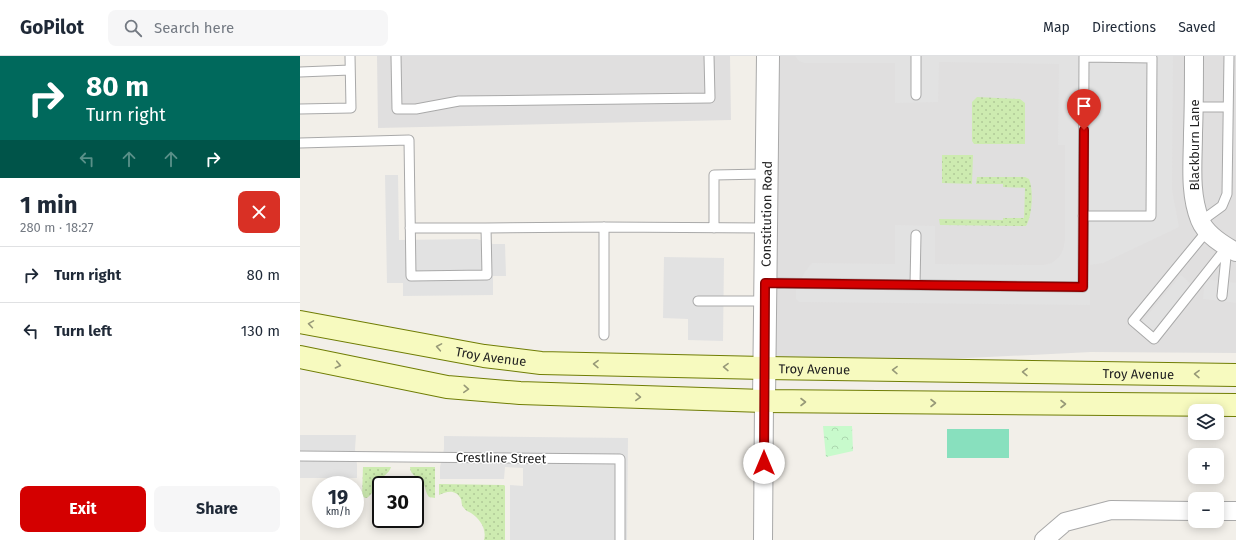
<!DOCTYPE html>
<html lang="en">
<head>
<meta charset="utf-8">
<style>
  :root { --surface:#fff; --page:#f6f6f7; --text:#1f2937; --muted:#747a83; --line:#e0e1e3; --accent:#d40000 }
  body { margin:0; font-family:"Fira Sans",sans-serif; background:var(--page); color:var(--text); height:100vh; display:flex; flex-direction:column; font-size:15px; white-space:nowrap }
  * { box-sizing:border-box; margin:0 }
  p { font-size:13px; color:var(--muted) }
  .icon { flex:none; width:22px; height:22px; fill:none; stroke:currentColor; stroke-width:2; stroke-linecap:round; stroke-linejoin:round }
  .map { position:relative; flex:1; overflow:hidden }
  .details { display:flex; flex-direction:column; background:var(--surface); width:300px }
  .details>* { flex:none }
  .guide { background:#00695c; color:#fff; overflow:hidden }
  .tools { position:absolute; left:888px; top:348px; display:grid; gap:8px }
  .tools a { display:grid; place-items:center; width:36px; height:36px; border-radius:8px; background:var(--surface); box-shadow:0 2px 10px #0003; font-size:20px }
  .speed { position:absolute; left:12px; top:420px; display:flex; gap:8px; font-size:20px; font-weight:700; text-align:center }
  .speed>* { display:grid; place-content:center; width:52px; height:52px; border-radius:50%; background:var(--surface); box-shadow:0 2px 10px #0003; line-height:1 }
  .speed small { font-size:10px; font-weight:400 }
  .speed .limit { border:2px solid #111; border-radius:6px; background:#fff; color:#111 }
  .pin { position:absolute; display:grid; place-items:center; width:34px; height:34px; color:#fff; margin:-41px -17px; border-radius:50% 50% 50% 0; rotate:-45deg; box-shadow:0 0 4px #0007 }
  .pin .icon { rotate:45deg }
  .me { position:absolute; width:44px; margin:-22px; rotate:0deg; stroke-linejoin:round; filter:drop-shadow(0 0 3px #0008) }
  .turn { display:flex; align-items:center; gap:14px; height:84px; padding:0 20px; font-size:18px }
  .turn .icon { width:52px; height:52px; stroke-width:2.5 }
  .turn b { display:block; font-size:28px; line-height:34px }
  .lanes { display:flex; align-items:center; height:38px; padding:0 20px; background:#0003; justify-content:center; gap:20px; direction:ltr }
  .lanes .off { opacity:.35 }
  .round { display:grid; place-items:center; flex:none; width:42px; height:42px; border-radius:8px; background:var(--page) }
  .head { display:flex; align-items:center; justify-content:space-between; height:68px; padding:0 20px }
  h1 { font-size:24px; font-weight:700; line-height:30px }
  .primary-button { display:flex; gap:8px; margin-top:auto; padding:8px 20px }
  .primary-button a { flex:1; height:46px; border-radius:8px; background:var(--accent); color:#fff; font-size:16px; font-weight:700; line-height:46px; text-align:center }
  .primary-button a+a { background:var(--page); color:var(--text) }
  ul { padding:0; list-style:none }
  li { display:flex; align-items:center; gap:12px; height:56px; padding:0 20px; border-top:1px solid var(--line) }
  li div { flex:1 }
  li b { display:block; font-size:15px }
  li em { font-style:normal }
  header { display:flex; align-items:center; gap:24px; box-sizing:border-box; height:56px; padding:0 20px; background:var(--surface); border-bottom:1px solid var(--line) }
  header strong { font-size:19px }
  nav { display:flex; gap:22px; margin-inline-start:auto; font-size:14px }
  .search { width:280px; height:36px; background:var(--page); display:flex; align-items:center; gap:10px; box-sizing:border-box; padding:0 14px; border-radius:8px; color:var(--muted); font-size:15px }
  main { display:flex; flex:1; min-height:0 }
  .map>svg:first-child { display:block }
  .residential { fill:#e0dfdf }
  .grass { fill:url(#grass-dots) }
  .park { fill:url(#park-crowns) }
  .pitch { fill:#88e0be }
  .parking { fill:#e2e2e2 }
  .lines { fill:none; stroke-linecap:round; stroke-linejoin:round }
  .service-casing { stroke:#a9a9a9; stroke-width:11 }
  .minor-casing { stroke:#a9a9a9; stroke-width:20 }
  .tertiary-casing { stroke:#a9a9a9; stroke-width:24 }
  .secondary-casing { stroke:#707d05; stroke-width:24 }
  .service { stroke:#fff; stroke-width:9 }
  .minor { stroke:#fff; stroke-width:18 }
  .tertiary { stroke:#fff; stroke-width:22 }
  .secondary { stroke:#f7fabf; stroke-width:22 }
  .oneway { stroke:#979978 }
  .route-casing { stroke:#8a0000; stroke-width:10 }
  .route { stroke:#d40000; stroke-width:7 }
  .labels { text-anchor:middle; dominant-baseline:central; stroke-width:3; stroke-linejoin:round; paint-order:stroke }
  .street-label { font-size:13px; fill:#222; stroke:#fff }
</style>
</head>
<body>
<header>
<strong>GoPilot</strong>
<div class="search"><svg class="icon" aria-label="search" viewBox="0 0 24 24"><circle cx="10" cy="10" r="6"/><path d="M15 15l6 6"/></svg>Search here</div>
<nav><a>Map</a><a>Directions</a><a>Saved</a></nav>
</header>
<main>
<section class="details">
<div class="guide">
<div class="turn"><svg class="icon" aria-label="right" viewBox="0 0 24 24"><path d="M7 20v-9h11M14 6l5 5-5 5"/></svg><div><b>80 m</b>Turn right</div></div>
<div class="lanes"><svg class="icon off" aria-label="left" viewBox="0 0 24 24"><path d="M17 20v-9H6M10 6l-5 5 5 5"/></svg><svg class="icon off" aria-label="ahead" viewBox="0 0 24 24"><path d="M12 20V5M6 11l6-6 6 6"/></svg><svg class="icon off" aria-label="ahead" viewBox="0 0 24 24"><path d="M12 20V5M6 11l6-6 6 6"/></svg><svg class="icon" aria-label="right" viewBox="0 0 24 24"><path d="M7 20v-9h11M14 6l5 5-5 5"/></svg></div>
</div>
<div class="head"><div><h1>1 min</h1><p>280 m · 18:27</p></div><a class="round" style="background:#d93025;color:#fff"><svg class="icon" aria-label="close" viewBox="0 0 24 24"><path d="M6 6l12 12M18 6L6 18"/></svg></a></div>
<ul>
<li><svg class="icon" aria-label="right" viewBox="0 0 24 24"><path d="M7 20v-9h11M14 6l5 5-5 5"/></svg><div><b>Turn right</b></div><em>80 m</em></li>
<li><svg class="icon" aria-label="left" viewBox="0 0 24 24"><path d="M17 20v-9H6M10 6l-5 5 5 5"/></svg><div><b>Turn left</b></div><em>130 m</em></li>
</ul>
<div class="primary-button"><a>Exit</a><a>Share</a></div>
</section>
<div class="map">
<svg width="936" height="484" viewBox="0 0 936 484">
  <defs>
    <pattern id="grass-dots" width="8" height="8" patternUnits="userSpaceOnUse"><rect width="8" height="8" fill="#cdebb0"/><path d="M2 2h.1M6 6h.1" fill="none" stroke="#b0c997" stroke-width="1.8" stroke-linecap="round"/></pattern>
    <pattern id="park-crowns" width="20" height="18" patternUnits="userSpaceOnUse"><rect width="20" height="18" fill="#c8facc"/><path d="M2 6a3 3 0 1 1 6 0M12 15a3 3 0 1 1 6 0" fill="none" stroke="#acd6af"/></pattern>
  </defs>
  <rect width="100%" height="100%" fill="#f2efe9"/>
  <!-- residential -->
  <path class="residential" d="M77 0H430L431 64 78 72Z
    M468 0H936V297L791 296 465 312Z"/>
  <!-- grass -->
  <path class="grass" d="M677 41 720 43 725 47V88H674L672 85V46Z
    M642 99H673L672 128 642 127Z
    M677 121H725L729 123C734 135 732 160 726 170L640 169 639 163 703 164V162H724L725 132 703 131V128H676Z
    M63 411H91C89 418 82 420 78 426 73 432 75 436 67 442L62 441Z
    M110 411H135V442L129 441C126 437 126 434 124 429 120 422 110 420 110 411Z
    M139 428 204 429 205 430V484H184C187 473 180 463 171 457 169 456 165 454 164 452 161 449 162 446 161 443 156 433 147 435 139 439Z"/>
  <!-- park -->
  <path class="park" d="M523 370H552L553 395 526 401Z"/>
  <!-- pitch -->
  <path class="pitch" d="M647 373H709V402H647Z"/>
  <!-- parking -->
  <path class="parking" d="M495 0H873L872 134 879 171 803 207 790 209V249L499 246 496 243V234L505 216 512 207 595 208V169L635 170V208L744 209 752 207 759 201 763 194 765 183V89H758L759 8 639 6 638 46 595 47V7H504L499 5Z
    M85 119H98L99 184 177 183 193 188H205L206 220H193V239L103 240V227H87Z
    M364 201 424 202 423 285 388 284V263L363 262Z
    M881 219 892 229 853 276 842 266Z
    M905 223 936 227V247L903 243Z
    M0 379H56L55 393 57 409V422H0Z
    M144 380 328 382 327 484H210V429L223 430V412L205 411 204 423H140V411L144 393Z"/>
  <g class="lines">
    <defs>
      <path id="service" d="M96 0 97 53H116L159 45 410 42 409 0
        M0 16 50 14
        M616 39V0
        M894 51H928
        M0 53 51 52 50 0
        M0 87 109 84 111 220 187 219 186 172H110
        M900 166 922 150 927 138 929 0
        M186 172 304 171 466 172
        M414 172V119L466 118
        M907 175 833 265 854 283 927 191
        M465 227 783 231 784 1 852 2 851 160H783
        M615 229 616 179
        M922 240 927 191
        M398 245H465
        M304 279V171
        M0 400 320 403V484"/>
      <path id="minor" d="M894 0C894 26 894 51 893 77 893 105 889 137 900 164 906 179 923 189 936 196
        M917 455H936
        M463 484 464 345
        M744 484 765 466 811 454 895 455"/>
      <g id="tertiary">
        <path id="s1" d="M464 345 468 0"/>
      </g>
      <g id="secondary">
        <path id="s2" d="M0 266 184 300 241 307 465 312 936 319"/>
        <path d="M0 301 147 331 220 337 464 345 936 349"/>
      </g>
    </defs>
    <!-- service casing -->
    <use href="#service" class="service-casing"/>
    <!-- minor casing -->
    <use href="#minor" class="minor-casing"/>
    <!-- tertiary casing -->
    <use href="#tertiary" class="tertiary-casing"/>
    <!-- secondary casing -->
    <use href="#secondary" class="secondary-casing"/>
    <!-- service -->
    <use href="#service" class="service"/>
    <!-- minor -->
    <use href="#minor" class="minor"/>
    <!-- tertiary -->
    <use href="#tertiary" class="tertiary"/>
    <!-- secondary -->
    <use href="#secondary" class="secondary"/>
  </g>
  <!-- one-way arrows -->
  <defs><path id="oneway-chevron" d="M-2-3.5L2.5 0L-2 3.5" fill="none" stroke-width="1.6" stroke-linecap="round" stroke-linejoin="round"/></defs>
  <g class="oneway">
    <use href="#oneway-chevron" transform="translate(11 268) rotate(-171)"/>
    <use href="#oneway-chevron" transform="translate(139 291) rotate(-170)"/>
    <use href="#oneway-chevron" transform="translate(296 308) rotate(-179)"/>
    <use href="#oneway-chevron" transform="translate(38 309) rotate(12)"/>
    <use href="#oneway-chevron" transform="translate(426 311) rotate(-179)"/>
    <use href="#oneway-chevron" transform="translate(595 314) rotate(-179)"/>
    <use href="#oneway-chevron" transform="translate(725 316) rotate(-179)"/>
    <use href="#oneway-chevron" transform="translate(897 318) rotate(-179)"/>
    <use href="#oneway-chevron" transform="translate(166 333) rotate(4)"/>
    <use href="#oneway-chevron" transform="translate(338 341) rotate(2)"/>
    <use href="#oneway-chevron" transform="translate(503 346)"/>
    <use href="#oneway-chevron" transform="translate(633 347)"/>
    <use href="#oneway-chevron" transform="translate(763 348)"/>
  </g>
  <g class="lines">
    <defs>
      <path id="route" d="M464 407 465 227 783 231 784 74"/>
    </defs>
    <!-- route casing -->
    <use href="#route" class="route-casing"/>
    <!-- route -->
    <use href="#route" class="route"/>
  </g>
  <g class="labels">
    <!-- street labels -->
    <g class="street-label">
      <text transform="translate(894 89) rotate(-90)">Blackburn Lane</text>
      <text stroke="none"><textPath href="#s1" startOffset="187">Constitution Road</textPath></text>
      <text stroke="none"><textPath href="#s2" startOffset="194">Troy Avenue</textPath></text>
      <text stroke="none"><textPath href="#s2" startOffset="518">Troy Avenue</textPath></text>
      <text stroke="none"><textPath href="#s2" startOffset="842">Troy Avenue</textPath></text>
      <text transform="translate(201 402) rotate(1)">Crestline Street</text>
    </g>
  </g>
</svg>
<div class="tools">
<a><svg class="icon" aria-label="layers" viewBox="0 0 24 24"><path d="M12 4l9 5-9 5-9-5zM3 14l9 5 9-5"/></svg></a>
<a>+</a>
<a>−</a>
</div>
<div class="speed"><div>19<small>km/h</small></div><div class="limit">30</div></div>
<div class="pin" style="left:784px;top:74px;background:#d93025"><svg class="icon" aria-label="arrive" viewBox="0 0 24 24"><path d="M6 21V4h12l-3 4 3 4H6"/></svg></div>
<svg class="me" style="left:464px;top:407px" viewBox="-20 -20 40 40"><circle r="19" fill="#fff"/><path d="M0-13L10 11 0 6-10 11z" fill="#d40000"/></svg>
</div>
</main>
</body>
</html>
